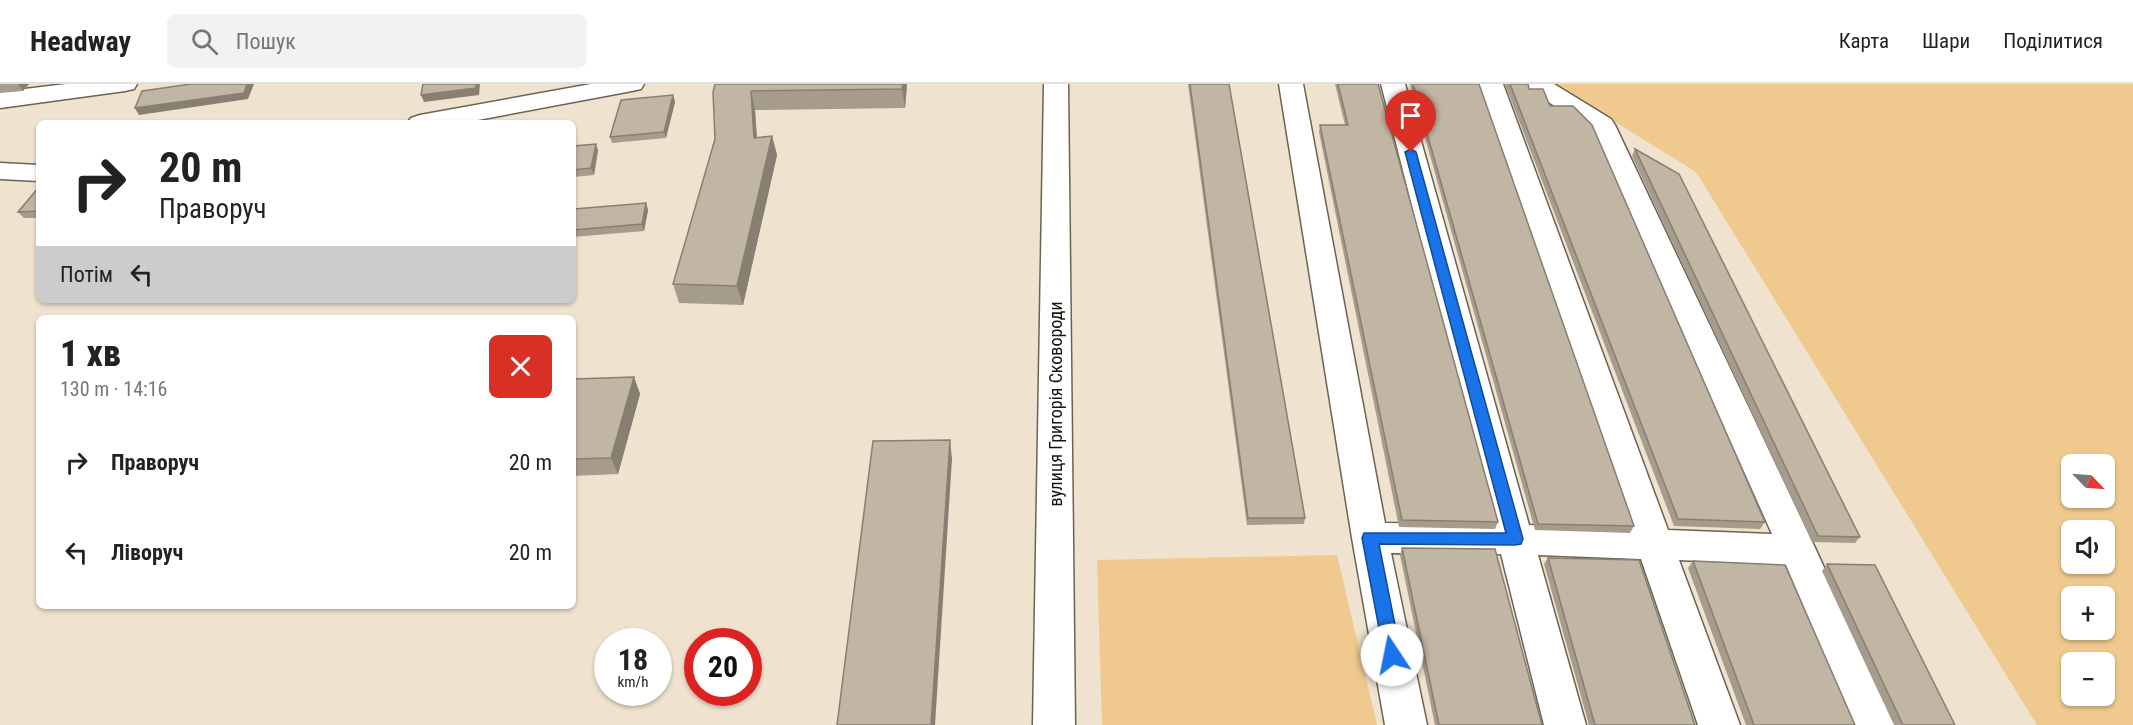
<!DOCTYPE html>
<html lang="uk">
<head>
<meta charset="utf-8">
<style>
  :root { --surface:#fff; --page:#f2f2f2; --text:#222; --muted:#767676; --line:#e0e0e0 }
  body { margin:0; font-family:"Roboto Condensed",sans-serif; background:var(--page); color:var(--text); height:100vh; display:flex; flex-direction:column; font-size:22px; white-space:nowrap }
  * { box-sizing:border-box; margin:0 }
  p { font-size:20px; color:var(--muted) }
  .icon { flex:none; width:33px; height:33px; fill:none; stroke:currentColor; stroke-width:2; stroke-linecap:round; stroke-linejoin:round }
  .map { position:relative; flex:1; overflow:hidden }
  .panel { position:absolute; left:36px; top:231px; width:540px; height:294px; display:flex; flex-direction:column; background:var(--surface); border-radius:9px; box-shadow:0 2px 4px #0004 }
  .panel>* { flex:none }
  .hud { position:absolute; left:36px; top:36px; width:540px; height:183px; border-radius:9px; box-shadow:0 2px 4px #0004; background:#fff; color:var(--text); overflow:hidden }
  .needle { width:39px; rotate:115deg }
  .controls { position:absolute; left:2061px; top:370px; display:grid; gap:12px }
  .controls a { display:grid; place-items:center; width:54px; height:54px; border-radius:9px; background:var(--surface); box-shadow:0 2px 4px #0004; font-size:30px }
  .speed { position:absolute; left:594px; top:544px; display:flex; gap:12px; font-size:30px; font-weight:700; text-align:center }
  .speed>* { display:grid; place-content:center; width:78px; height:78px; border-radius:50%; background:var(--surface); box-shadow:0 2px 4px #0004; line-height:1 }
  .speed small { font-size:15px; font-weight:400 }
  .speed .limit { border:9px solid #d22; background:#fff; color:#111 }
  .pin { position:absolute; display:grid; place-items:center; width:51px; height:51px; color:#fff; margin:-62px -26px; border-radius:50% 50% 50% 0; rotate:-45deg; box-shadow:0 0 6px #0007 }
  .pin .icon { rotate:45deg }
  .me { position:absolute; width:66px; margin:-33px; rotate:349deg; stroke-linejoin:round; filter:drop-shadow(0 0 4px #0008) }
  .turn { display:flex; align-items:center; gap:21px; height:126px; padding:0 24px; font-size:27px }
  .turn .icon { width:78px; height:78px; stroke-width:2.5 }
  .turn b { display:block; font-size:42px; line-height:51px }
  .then { display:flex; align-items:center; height:57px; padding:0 24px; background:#0003; gap:12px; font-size:22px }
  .round { display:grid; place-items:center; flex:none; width:63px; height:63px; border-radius:9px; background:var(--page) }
  .headline { display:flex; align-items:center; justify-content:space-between; height:102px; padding:0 24px }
  h1 { font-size:36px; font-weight:800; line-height:45px }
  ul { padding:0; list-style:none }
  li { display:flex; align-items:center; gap:18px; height:90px; padding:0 24px }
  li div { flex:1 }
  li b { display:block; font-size:22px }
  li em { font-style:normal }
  header { display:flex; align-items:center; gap:36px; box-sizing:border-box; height:84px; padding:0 30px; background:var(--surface); border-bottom:2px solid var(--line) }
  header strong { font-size:28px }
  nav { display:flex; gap:33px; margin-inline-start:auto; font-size:21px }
  .search { width:420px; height:54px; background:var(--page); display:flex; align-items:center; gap:15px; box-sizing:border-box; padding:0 21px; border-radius:9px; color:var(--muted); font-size:22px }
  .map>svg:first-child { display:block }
  .green { fill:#f0c98e; fill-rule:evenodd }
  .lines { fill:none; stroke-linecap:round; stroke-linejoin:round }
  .minor-casing { stroke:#6d6252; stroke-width:3 }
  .minor { fill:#fff; fill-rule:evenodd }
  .wall { fill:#a69c8c }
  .shaded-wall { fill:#877f72 }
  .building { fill:#c1b5a3; stroke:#877f72; stroke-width:1.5 }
  .route { fill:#1a73e8; stroke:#114b97; stroke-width:1.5 }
  .labels { text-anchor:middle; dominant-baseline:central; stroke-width:5; stroke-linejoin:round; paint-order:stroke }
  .street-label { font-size:18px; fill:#18130d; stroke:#fff }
</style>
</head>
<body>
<header>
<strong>Headway</strong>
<div class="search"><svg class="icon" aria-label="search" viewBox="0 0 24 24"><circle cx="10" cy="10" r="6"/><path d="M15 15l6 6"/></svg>Пошук</div>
<nav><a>Карта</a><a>Шари</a><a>Поділитися</a></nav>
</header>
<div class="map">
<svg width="2133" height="641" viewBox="0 0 2133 641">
  <rect width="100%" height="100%" fill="#efe2cf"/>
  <!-- green -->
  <path class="green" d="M1554 0H2133V641H2037L1696 88ZM2072 381H2104V414H2072ZM2072 447H2104V480H2072ZM2072 513H2104V546H2072ZM2072 579H2104V612H2072Z
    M1337 471 1377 641H1102L1097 476Z"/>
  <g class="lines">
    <defs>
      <path id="minor" d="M66 0H137L134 5 125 7 0 24V8Z
        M591 0H644L641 5 632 7 462 39H407L411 34 420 31Z
        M1044 0H1068L1075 641H1033Z
        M1279 0H1303L1385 439 1493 440 1381 0H1405L1529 441 1631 445 1479 0H1503L1668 446 1772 450 1591 45 1528 5 1525 0H1554L1611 35 1615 41 1816 466 1896 641H1854L1786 481 1679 476 1740 641H1698L1641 475 1538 471 1586 641H1544L1501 470 1391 469 1427 641H1385L1352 454Z
        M0 79 39 81V97L0 95Z"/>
    </defs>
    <!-- minor casing -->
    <use href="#minor" class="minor-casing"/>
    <!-- minor -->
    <use href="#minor" class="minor"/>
  </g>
  <!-- wall -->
  <path class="wall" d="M0 0H29L23 7 0 9Z
    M715 0H907L905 24 755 26 757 54 772 52 777 71 743 221 679 219 673 200 715 55Z
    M1188 0H1229L1305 434 1304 440 1247 441Z
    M1335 0H1378L1498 438 1495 445 1399 443 1319 48 1320 41H1345Z
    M1410 0H1479L1634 442 1630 449 1535 446Z
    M1505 0H1528L1529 5 1550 22 1765 438 1760 445 1674 442Z
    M673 11 675 18 666 54 612 59 610 53Z
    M573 62 598 66 594 91 573 93Z
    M1635 65 1860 453 1855 459 1812 458 1632 72Z
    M39 103V134H24L18 128Z
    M646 119 648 126 644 147 573 153V128Z
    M634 293 640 310 618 390 573 392V295Z
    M1402 464 1542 641H1435L1400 471Z
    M1548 474 1695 641H1589L1544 480Z
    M1693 477 1855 641H1746L1688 484Z
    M1827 480 1955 641H1894L1822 487Z"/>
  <!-- shaded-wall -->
  <path class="shaded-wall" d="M18 0H29L23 7Z
    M247 0H254L248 15 139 31 135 24Z
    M476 0H480L479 11 424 18 421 11Z
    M903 0H907L905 24 902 5Z
    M751 7 755 26 758 73 754 54Z
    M673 11 675 18 666 54 664 48Z
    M772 52 777 71 743 221 737 202Z
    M596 60 598 66 594 91 591 84Z
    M646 119 648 126 644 147 642 140Z
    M634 293 640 310 618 390 611 374Z
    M950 356 952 375 935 641H931Z"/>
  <!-- building -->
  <path class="building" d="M191 0H247L244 9 135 24 142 7Z
    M423 0H476V4L421 11Z
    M715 0H903L902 5 751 7 754 54 772 52 737 202 673 200 715 55 713 8Z
    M1190 0H1229L1305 434H1248Z
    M1338 0H1378L1498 438 1402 436 1320 41H1348Z
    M1413 0H1479L1634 442 1538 440Z
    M1510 0H1528L1529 5H1543L1550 22H1573L1592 41 1765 438 1678 435Z
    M673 11 664 48 610 53 621 16Z
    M596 60 591 84 573 86V62Z
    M1635 65 1679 90 1860 453 1818 452Z
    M39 103V127L18 128Z
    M646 119 642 140 573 146 574 125Z
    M634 293 611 374 573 375V295Z
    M950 356 931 641H837L873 357Z
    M1402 464 1495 465 1542 641H1439Z
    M1548 474 1639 476 1695 641H1595Z
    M1693 477 1785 481 1855 641H1754Z
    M1827 480 1875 481 1955 641H1903Z"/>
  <!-- route -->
  <path class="route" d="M1411 65 1416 68 1523 455 1521 460 1515 461 1379 460 1401 571 1398 576 1392 578 1387 576 1384 571 1362 454 1364 449H1506L1405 68Z"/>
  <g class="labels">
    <!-- street labels -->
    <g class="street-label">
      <text transform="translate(1055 320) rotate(-90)">вулиця Григорія Сковороди</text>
    </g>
  </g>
</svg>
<div class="controls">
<a><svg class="needle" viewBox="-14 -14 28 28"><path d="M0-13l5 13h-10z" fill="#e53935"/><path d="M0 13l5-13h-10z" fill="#767676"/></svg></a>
<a><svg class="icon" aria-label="sound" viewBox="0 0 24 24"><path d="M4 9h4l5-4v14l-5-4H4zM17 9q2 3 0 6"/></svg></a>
<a>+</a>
<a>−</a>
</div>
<div class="speed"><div>18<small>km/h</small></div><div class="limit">20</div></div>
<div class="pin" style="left:1411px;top:68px;background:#d93025"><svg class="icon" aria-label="arrive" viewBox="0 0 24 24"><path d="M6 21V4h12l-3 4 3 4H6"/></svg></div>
<svg class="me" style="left:1392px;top:571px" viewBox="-20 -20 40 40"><circle r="19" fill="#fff"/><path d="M0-13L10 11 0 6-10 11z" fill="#1a73e8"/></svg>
<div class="hud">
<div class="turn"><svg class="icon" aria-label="right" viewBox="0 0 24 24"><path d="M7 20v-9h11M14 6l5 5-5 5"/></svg><div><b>20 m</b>Праворуч</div></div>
<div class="then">Потім<svg class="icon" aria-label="left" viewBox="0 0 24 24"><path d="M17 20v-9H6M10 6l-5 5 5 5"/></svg></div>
</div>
<section class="panel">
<div class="headline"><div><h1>1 хв</h1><p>130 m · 14:16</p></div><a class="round" style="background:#d93025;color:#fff"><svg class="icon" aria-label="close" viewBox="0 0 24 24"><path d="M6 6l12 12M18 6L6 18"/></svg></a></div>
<ul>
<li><svg class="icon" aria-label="right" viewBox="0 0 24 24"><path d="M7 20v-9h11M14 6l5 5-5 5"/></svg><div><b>Праворуч</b></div><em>20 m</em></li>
<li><svg class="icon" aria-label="left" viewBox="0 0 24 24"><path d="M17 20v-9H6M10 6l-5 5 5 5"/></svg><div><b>Ліворуч</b></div><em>20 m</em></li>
</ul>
</section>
</div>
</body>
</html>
